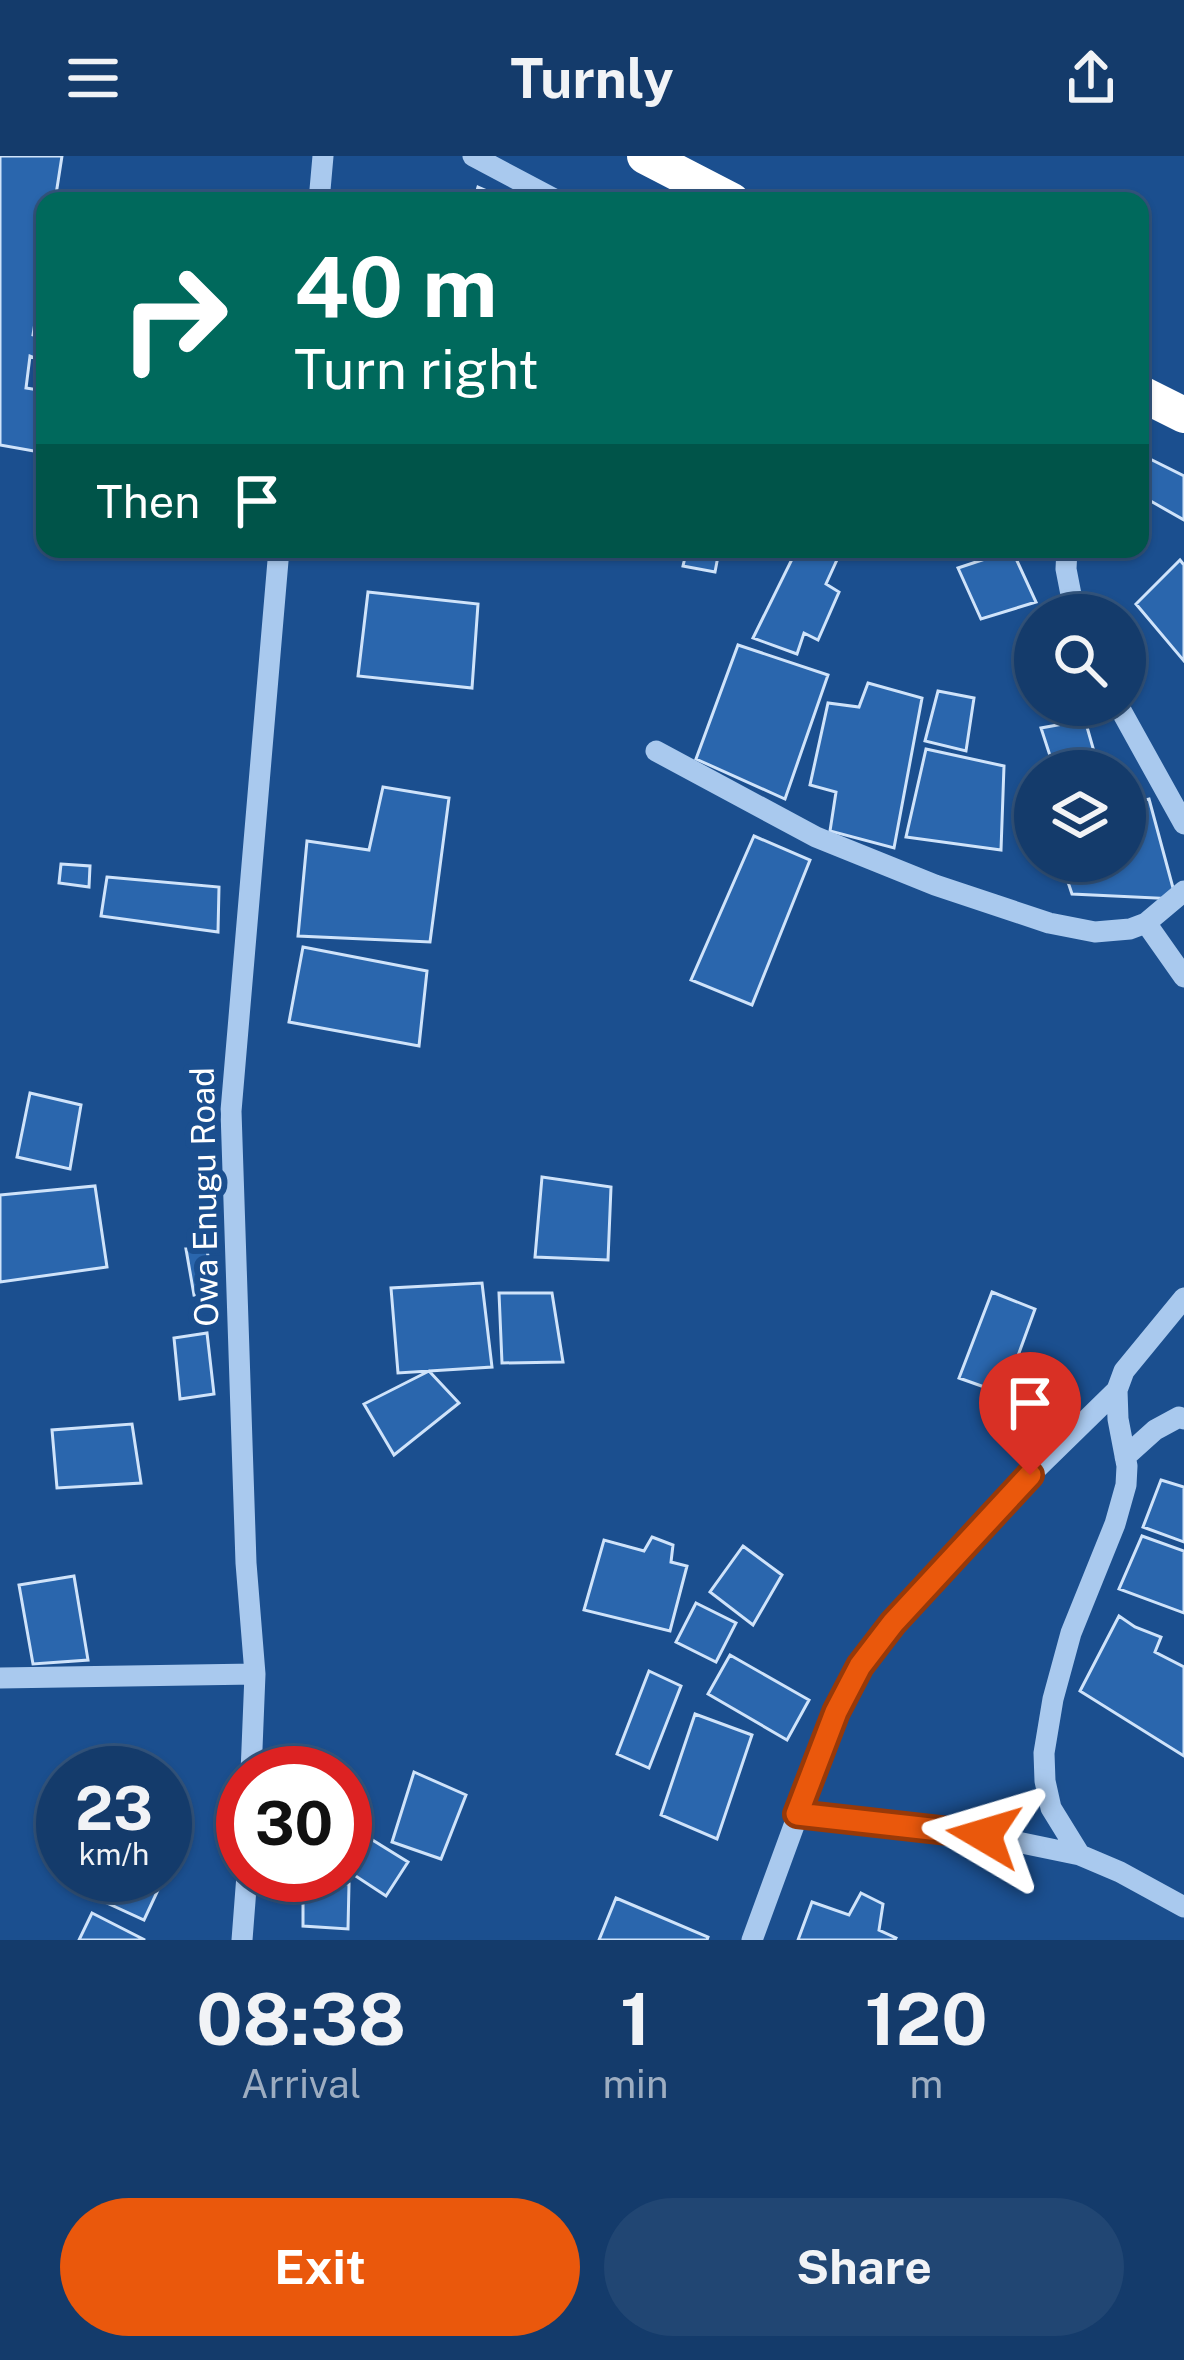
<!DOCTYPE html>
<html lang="en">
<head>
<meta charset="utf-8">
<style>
  :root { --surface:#143b6b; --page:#214673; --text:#f1f3f6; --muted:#9dadc1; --line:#33557e; --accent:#ea580c }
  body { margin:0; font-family:"Public Sans",sans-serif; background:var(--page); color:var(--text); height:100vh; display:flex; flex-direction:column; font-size:45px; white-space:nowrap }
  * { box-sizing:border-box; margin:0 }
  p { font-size:39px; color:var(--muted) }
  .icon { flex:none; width:66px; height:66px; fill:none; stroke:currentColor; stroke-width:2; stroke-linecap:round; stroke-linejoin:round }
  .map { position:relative; height:1784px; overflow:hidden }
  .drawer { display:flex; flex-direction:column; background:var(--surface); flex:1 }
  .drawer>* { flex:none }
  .banner { position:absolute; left:36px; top:36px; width:1113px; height:366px; border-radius:24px; box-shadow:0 3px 9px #0004,0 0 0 3px var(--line); background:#00695c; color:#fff; overflow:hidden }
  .tools { position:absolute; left:1014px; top:438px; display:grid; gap:24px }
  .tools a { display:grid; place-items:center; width:132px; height:132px; border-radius:50%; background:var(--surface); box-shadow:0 3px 9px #0004,0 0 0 3px var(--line); font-size:60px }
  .speed { position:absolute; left:36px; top:1590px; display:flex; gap:24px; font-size:60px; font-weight:700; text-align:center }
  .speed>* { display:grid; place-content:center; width:156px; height:156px; border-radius:50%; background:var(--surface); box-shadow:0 3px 9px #0004,0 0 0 3px var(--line); line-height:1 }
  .speed small { font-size:30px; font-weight:400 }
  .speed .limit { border:18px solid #d22; background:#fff; color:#111 }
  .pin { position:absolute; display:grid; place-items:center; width:102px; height:102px; color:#fff; margin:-123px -51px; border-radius:50% 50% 50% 0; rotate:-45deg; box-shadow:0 0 12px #0007 }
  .pin .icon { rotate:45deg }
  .me { position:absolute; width:132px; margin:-66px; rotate:277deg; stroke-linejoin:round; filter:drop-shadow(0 0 9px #0008) }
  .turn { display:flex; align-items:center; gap:42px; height:252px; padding:0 60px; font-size:54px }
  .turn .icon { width:156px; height:156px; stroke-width:2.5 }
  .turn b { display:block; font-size:84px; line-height:102px }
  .then { display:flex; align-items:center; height:114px; padding:0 60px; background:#0003; gap:24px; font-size:45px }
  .eta { display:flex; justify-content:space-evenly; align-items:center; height:204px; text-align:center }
  .eta b { font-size:72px; font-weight:700; line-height:84px }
  .action { display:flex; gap:24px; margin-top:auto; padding:24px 60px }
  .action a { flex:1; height:138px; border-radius:72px; background:var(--accent); color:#fff; font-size:48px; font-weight:700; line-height:138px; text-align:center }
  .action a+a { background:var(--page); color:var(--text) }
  header { display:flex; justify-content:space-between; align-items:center; height:156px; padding:0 60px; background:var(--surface); font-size:54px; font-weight:700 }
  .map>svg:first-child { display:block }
  .building { fill:#2a66ad; stroke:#cfe3fa; stroke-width:3 }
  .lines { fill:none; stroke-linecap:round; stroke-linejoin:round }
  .minor { stroke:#a9c9ee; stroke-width:21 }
  .highway { stroke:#fff; stroke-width:36 }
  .route-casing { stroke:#983908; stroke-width:30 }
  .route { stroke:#ea580c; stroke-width:21 }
  .labels { text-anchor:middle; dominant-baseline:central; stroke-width:12; stroke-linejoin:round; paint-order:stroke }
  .street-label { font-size:33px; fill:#fff; stroke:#1b4f8f }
</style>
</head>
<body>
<header><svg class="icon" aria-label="menu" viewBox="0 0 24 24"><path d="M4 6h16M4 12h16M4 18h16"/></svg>Turnly<svg class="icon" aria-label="share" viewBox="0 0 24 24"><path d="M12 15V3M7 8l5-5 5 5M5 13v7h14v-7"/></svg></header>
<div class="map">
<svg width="1184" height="1784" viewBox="0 0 1184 1784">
  <rect width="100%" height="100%" fill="#1b4f8f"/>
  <!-- building -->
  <path class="building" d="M0 0H62L55 45H45V106L33 179 45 182V206L30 200 26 232 45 235V297L0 289Z
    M478 31 510 45H474Z
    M1140 298 1184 320V364L1140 339Z
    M687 393 719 395 715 416 683 410Z
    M797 393 841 395 826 428 839 436 818 484 804 477 797 498 753 482Z
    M1012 394 1036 446 981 463 958 412Z
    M1180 404 1184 409V505L1136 448Z
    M368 436 478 448 472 532 358 520Z
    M738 489 828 519 785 643 696 603Z
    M868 527 922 542 894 692 830 675 836 636 810 629 828 547 859 551Z
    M938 535 974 542 966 595 925 585Z
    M1085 564 1099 613 1055 615 1041 572Z
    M926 593 1004 610 1001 694 906 681Z
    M383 631 449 642 430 786 298 780 307 685 369 694Z
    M1149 643 1176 743 1072 738 1061 705H1125V649Z
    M754 680 810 704 752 849 691 824Z
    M61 708 90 710 89 731 59 727Z
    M107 721 219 731 218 776 101 760Z
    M303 791 427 815 419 890 289 866Z
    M30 937 81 949 70 1013 17 1001Z
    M542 1021 611 1031 608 1104 535 1101Z
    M95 1030 107 1111 0 1126V1039Z
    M186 1093 207 1094 214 1136 194 1139Z
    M482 1127 492 1211 398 1217 391 1132Z
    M992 1136 1035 1153 1004 1238 959 1222Z
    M499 1137H552L563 1206 502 1207Z
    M207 1177 214 1238 180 1243 174 1182Z
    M429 1215 459 1247 394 1299 364 1248Z
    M132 1268 141 1327 57 1332 52 1274Z
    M1161 1324 1184 1331V1386L1143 1371Z
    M1142 1380 1184 1395V1457L1119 1433Z
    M652 1381 673 1389 671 1406 687 1410 670 1475 584 1454 604 1384 644 1395Z
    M743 1390 782 1419 753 1469 710 1436Z
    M74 1420 88 1504 33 1508 19 1429Z
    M696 1447 736 1467 716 1506 676 1486Z
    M1119 1460 1135 1471 1161 1481 1155 1496 1184 1511V1600L1080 1535Z
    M730 1499 809 1544 787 1584 708 1538Z
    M649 1515 681 1530 649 1612 617 1598Z
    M695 1558 752 1579 717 1683 661 1659Z
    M414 1616 466 1639 441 1703 392 1686Z
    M345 1667 408 1706 386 1740 345 1713Z
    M103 1719H165L144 1764 94 1741Z
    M303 1725 349 1728 348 1773 303 1770Z
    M861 1737 883 1748 879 1774 896 1782 895 1784H798L812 1746 849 1759Z
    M616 1742 708 1781 707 1784H599Z
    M92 1757 145 1784H79Z"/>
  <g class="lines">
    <!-- minor -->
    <path class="minor" d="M473 0 558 45
      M319 45 323 0
      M1067 393 1066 413 1075 459
      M1118 549 1184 668
      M656 595 816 681 935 729 1049 767 1095 776 1130 773 1146 767 1184 735
      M1146 767 1184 821
      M1125 1301 1155 1274 1179 1261 1184 1263
      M0 1522 255 1518
      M251 1617 255 1518 246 1407 231 955 279 393
      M797 1658 984 1679 1080 1699 1120 1716 1184 1751
      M1080 1699 1051 1652 1045 1625 1044 1597 1053 1543 1071 1477 1115 1368 1126 1329 1127 1310 1118 1263 1117 1234 1124 1215 1184 1142
      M242 1784 247 1719
      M752 1784 836 1555 860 1510 893 1467 1030 1319 1117 1234"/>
    <!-- highway -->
    <path class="highway" d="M645 0 732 45
      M1140 237 1184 259"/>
  </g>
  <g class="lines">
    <defs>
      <path id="route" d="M984 1679 797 1658 836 1556 860 1510 893 1467 1030 1319"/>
    </defs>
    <!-- route casing -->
    <use href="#route" class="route-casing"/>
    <!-- route -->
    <use href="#route" class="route"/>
  </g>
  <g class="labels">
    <!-- street labels -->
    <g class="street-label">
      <text transform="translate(204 1041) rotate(-91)">Owa Enugu Road</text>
    </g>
  </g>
</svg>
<div class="tools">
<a><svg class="icon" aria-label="search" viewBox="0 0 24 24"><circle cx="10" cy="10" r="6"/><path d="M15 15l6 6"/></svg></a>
<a><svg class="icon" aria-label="layers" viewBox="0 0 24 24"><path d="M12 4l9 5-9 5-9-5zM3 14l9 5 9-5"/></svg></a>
</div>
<div class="speed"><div>23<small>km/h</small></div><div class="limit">30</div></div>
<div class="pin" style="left:1030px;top:1319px;background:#d93025"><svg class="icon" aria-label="arrive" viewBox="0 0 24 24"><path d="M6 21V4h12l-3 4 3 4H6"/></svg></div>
<svg class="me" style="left:984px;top:1679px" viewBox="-20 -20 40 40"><path d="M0-17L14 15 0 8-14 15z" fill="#ea580c" stroke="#fff" stroke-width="4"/></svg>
<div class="banner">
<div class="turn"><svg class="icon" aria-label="right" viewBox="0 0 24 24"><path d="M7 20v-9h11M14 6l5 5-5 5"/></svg><div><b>40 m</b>Turn right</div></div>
<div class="then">Then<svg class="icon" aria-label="arrive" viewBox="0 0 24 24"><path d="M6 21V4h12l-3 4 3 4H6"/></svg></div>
</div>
</div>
<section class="drawer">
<div class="eta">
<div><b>08:38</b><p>Arrival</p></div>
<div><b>1</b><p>min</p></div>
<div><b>120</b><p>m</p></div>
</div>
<div class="action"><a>Exit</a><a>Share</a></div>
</section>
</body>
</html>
